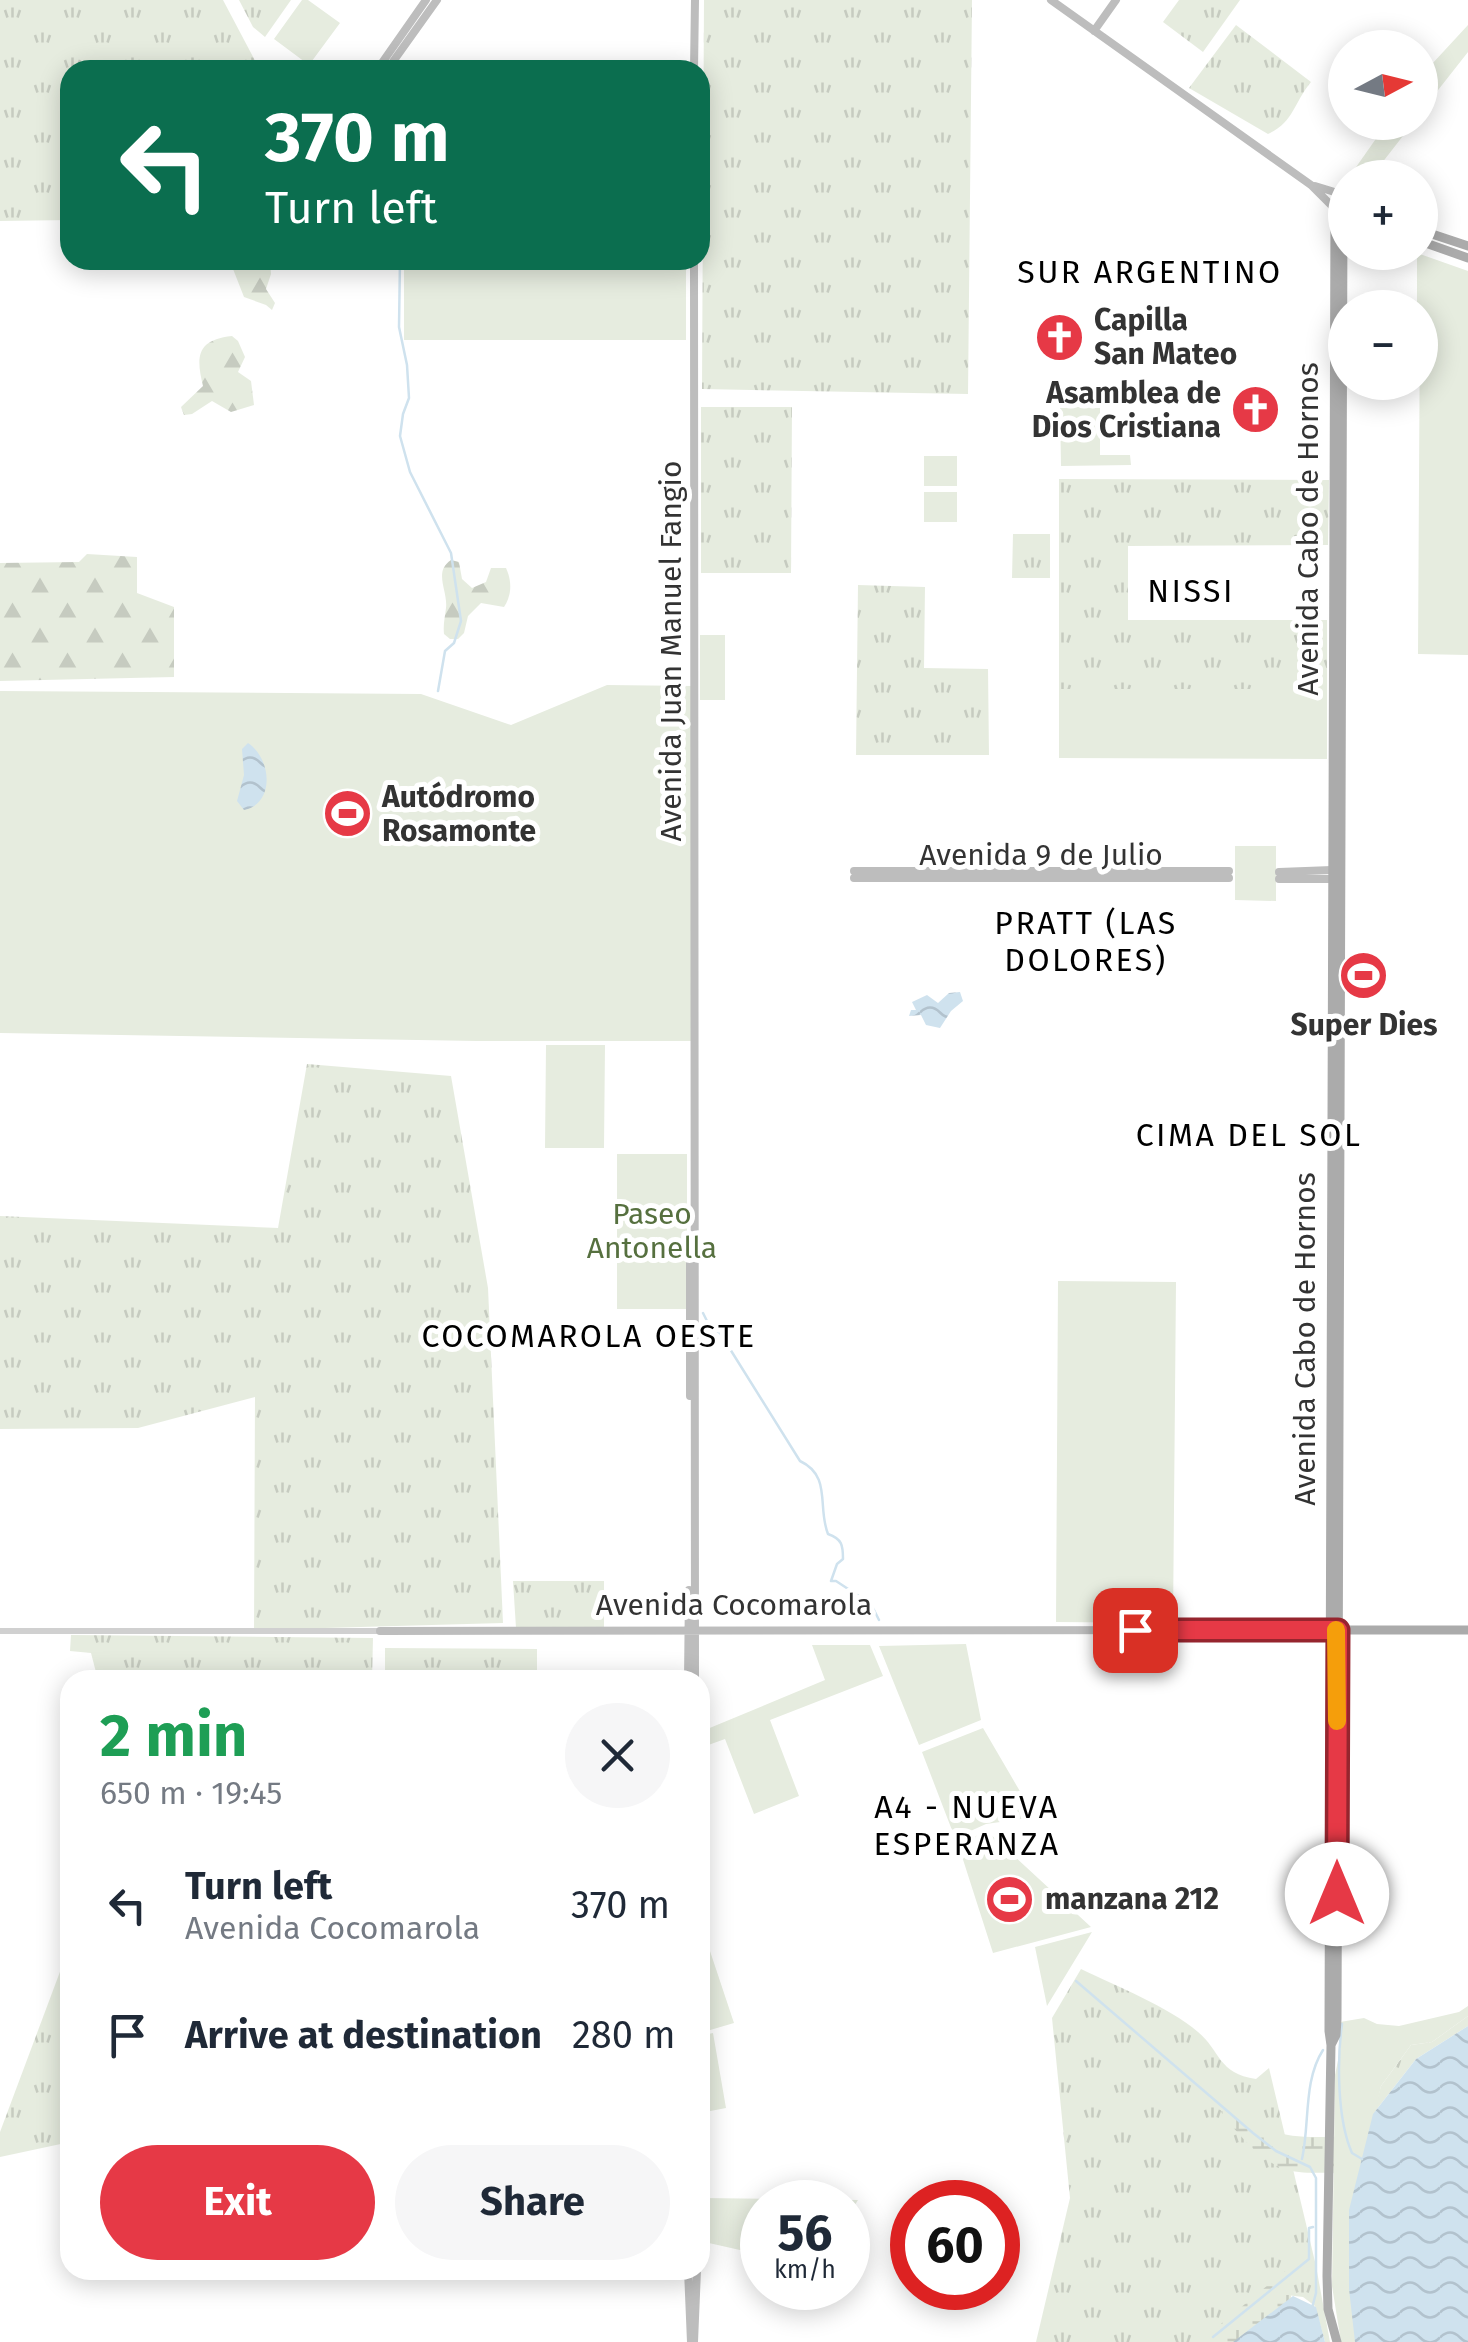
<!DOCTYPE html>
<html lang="en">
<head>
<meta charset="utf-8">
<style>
  :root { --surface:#fff; --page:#f6f6f7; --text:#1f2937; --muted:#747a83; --accent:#e63946 }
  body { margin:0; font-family:"Fira Sans",sans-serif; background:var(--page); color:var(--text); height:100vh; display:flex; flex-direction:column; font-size:38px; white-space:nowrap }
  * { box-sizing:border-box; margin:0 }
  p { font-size:32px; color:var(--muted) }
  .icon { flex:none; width:55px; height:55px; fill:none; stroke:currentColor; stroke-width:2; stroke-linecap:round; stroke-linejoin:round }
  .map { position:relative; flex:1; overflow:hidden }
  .details { position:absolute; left:60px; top:1670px; width:650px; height:610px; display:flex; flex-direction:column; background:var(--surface); border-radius:30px; box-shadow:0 5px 25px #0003 }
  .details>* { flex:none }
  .top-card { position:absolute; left:60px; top:60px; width:650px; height:210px; border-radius:30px; box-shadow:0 5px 25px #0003; background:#0b6e4f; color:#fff; overflow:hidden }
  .needle { width:65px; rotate:83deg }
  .buttons { position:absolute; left:1328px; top:30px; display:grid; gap:20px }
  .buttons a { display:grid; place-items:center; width:110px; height:110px; border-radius:50%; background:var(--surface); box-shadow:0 5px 25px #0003; font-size:50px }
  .speed { position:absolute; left:740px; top:2180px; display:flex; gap:20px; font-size:50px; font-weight:700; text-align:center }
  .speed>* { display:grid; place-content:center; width:130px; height:130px; border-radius:50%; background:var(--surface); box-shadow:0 5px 25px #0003; line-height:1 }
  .speed small { font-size:25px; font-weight:400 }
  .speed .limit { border:15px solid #d22; background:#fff; color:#111 }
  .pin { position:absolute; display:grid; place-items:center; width:85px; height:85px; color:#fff; margin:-42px; border-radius:20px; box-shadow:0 5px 15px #0006 }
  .me { position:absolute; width:110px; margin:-55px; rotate:0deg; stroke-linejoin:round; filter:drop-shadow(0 0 8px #0008) }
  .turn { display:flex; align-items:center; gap:35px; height:210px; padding:0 40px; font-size:45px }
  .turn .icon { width:130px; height:130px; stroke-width:2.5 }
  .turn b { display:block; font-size:70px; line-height:85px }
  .round { display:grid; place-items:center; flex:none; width:105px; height:105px; border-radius:52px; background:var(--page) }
  .head { display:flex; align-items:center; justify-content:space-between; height:170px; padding:0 40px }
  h1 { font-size:60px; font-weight:700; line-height:75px; color:#1e9e55 }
  .button { display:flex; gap:20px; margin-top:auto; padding:20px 40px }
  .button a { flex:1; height:115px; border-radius:60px; background:var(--accent); color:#fff; font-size:40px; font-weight:700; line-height:115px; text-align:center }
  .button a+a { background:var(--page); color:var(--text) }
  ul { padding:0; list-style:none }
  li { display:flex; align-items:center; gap:30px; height:130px; padding:0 40px }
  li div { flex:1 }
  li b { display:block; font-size:38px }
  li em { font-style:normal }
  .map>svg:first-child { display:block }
  .grass { fill:url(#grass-tufts) }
  .forest { fill:url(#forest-firs) }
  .wetland { fill:url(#wetland-marsh) }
  .park { fill:#e6ecdf }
  .water { fill:url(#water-waves) }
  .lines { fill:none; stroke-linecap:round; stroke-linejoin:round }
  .stream { stroke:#cfe2ee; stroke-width:2.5 }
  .tertiary { stroke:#d0d0d0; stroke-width:6 }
  .secondary { stroke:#bdbdbd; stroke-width:8 }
  .primary { stroke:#ababab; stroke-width:9 }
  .route-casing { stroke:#96252e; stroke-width:25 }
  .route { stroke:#e63946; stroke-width:18 }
  .slow { stroke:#f59e0b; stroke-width:18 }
  .labels { text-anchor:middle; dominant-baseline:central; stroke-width:10; stroke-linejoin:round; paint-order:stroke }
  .poi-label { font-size:30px; font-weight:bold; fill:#333; stroke:#fff; text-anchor:start }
  .street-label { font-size:30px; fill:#333; stroke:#fff }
  .park-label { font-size:30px; fill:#56703f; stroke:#fff }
  .neighbourhood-label { font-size:32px; letter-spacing:2.5px; fill:#000; stroke:#fff }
</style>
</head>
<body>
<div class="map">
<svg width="1468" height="2342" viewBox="0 0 1468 2342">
  <defs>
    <pattern id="grass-tufts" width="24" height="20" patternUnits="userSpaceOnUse" patternTransform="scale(2.5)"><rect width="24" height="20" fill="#e6ecdf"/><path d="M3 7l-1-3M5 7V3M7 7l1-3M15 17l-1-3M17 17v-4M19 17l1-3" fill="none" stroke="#c6cbc0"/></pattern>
    <pattern id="forest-firs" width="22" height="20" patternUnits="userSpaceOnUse" patternTransform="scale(2.5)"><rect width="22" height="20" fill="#e6ecdf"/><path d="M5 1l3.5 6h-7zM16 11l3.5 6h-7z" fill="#c6cbc0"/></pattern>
    <pattern id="wetland-marsh" width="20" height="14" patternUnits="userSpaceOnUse" patternTransform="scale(2.5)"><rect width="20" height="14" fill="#e6ecdf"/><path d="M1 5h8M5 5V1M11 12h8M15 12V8" fill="none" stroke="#c6cbc0"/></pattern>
    <pattern id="water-waves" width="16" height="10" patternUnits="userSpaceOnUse" patternTransform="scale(2.5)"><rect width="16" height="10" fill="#cfe2ee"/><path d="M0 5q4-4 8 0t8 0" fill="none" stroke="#b2c2cd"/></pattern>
  </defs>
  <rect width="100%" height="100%" fill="#fff"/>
  <!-- grass -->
  <path class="grass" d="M0 0H223L260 70H70V220L0 221Z
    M239 0H291L265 37 253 27Z
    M704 0H972L968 394 702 389Z
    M1179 0H1240L1203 52 1163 22Z
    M1236 25 1311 82C1293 104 1294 122 1268 134L1189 88Z
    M701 407H792L791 573H701Z
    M1059 479 1329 480 1328 545 1128 546V620H1327V689H1059Z
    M1013 534H1050V578H1012Z
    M858 585 925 587 924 668 988 669 989 755H856Z
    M307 1064 451 1076 488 1288 503 1623 254 1630 255 1397 138 1428 0 1429V1216L278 1228Z
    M513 1581H604V1628H516Z
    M71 1635 373 1638 372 1680H98L91 1653 70 1651Z
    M385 1648 537 1649V1680H385Z
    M70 1945V2142L0 2157V2132Z
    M1081 1969C1116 1986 1169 2007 1198 2032 1220 2050 1218 2074 1256 2079L1269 2068 1316 2266 1330 2342H1325L1315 2306 1303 2297 1278 2294 1214 2342H1036L1070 2198 1052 2018Z
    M1468 2016V2026L1416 2059 1373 2114 1381 2086 1411 2045 1432 2042Z"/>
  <!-- forest -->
  <path class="forest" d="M199 260H270L271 274 266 289 275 303 272 310 266 305 244 297 233 269 227 264 212 268Z
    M232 336 238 341 245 357 238 372 251 381 254 405 231 412 212 401 192 414 184 415 181 407 203 386C196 357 196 340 232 336Z
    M87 554 137 557V593L174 607V677L0 681V563L79 562Z
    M451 560 459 562 462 579 472 588 486 582 491 568H506C512 581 512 595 504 607L481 603 468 616 464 633 458 639H450L444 634C443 624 445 617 446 608 448 590 433 572 451 560Z"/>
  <!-- wetland -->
  <path class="wetland" d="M1227 2103C1268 2138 1295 2139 1347 2136V2175C1331 2171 1316 2174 1299 2172 1264 2168 1245 2140 1223 2116L1221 2111Z
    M1285 2271 1302 2342H1199Z"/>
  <!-- park -->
  <path class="park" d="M302 0H308L340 23 309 65 274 39Z
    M1468 25V52L1420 113V77Z
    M1387 123H1413L1371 177 1354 170Z
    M1417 253 1468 271V655L1418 654 1420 308 1417 307Z
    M404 260H686V340H404Z
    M1060 407H1100V455H1130L1131 465 1061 466Z
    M924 456H957V486H924Z
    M924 492H957V522H924Z
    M700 635H725V700H700Z
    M607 685 693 686 694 1041H477L0 1033V691L421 694 511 725Z
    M1059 689H1327V759L1059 758Z
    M1235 846H1276V901L1235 900Z
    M546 1045H605L604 1148H545Z
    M617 1154H687V1309H617Z
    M1058 1281 1176 1282 1173 1623 1056 1622Z
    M966 1644 981 1720 919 1745 879 1646Z
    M812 1645H870L883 1676 770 1720 799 1796 754 1814 725 1739 700 1748V1732L825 1680Z
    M983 1728 1035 1817 986 1824 955 1838 922 1752Z
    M987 1831 1091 1927 993 1953 958 1844Z
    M1092 1932 1047 2006 1035 1947Z
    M708 1945 734 2023 700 2033V1948Z
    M1468 2006V2016L1432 2042 1411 2045 1381 2086 1366 2153 1356 2334 1355 2342H1341L1332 2286 1335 2075 1341 2046 1340 2022 1364 2018 1377 2024 1399 2026 1459 2012Z
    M713 2033 726 2108 700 2113V2036Z
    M700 2198 858 2200 848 2216V2202H762V2255L700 2241Z"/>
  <!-- water -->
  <path class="water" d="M248 743C272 759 275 804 244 810L237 801 244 775 242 749Z
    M960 992 963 1001 951 1011 940 1028 926 1025 921 1015 909 1016 911 1010H916L912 1002 927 995 938 1003 949 993Z
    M1468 2026V2342H1355L1349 2289V2210L1373 2114 1416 2059Z
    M1293 2296 1316 2307 1325 2342H1233Z"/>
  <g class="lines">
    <!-- stream -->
    <path class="stream" d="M400 260 399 327 407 365 409 398 403 414 400 436 410 472 451 553 461 621 454 643 445 651 438 691
      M703 1313 710 1327 720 1333 800 1461C832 1476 817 1507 828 1534 842 1539 843 1545 843 1559L837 1564 831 1581H836L871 1604 879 1620
      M1076 1981 1253 2133 1276 2151 1310 2167 1316 2178V2293L1312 2308
      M1342 2024C1337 2060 1337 2119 1352 2153L1362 2159
      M1302 2159C1310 2124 1303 2081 1323 2050
      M1213 2337 1309 2259V2228L1313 2227"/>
    <!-- tertiary -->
    <path class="tertiary" d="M0 1631H380"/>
    <!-- secondary -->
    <path class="secondary" d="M1051 0 1311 185 1334 208
      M1094 31 1116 0
      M377 70 426 0
      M387 70 437 0
      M694 70 695 0
      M1315 186 1341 194
      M694 260 695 1680
      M854 871H1229
      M1279 872 1332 870
      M854 878H1229
      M1279 879H1332
      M690 1396V1260
      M380 1631 1329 1630
      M688 1680 689 1590
      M688 2270 691 2342
      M694 2342 697 2270"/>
    <!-- primary -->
    <path class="primary" d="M1335 212 1329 2031 1331 2045 1327 2276 1328 2309 1337 2342
      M1338 216 1334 204 1337 197 1345 193
      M1420 230 1468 246
      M1420 241 1468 258
      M1332 1630H1468
      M1331 2045 1336 2035 1337 2019 1343 218"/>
  </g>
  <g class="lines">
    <defs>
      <path id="route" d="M1135 1630H1338L1337 1894"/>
    </defs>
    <!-- route casing -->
    <use href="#route" class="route-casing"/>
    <!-- route -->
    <use href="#route" class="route"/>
    <!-- slow -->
    <path class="slow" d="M1336 1630 1337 1721"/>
  </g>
  <!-- icons -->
  <defs>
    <symbol id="church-disc" viewBox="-11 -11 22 22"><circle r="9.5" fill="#e63946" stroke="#fff"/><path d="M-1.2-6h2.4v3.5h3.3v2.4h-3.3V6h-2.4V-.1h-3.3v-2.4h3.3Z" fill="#fff"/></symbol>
    <symbol id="stadium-disc" viewBox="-11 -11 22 22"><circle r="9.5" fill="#e63946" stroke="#fff"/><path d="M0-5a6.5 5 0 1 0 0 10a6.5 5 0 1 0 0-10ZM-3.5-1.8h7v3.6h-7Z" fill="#fff"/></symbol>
  </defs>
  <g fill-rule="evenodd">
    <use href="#church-disc" x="1032" y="310" width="55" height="55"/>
    <use href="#church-disc" x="1228" y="382" width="55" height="55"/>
    <use href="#stadium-disc" x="320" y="786" width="55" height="55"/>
    <use href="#stadium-disc" x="1336" y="948" width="55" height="55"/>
    <use href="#stadium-disc" x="982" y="1872" width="55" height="55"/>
  </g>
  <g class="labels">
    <!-- poi labels -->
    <g class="poi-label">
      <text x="1094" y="320">Capilla<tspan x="1094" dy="34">San Mateo</tspan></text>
      <text x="1221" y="393" text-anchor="end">Asamblea de<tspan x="1221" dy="34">Dios Cristiana</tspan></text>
      <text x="382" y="797">Autódromo<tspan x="382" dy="34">Rosamonte</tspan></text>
      <text x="1364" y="1025" text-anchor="middle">Super Dies</text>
      <text x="1045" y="1899">manzana 212</text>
    </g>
    <!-- street labels -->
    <g class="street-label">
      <text transform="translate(1308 529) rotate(-90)">Avenida Cabo de Hornos</text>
      <text transform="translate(671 651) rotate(-90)">Avenida Juan Manuel Fangio</text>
      <text x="1041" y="855">Avenida 9 de Julio</text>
      <text transform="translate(1305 1339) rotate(-90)">Avenida Cabo de Hornos</text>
      <text x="734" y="1605">Avenida Cocomarola</text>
    </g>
    <!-- park labels -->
    <g class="park-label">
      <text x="652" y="1214">Paseo<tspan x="652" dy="34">Antonella</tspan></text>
    </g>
    <!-- neighbourhood labels -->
    <g class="neighbourhood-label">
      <text x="1150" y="272">SUR ARGENTINO</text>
      <text x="1191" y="591">NISSI</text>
      <text x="1086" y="923">PRATT (LAS<tspan x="1086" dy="37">DOLORES)</tspan></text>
      <text x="1249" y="1135">CIMA DEL SOL</text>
      <text x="589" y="1336">COCOMAROLA OESTE</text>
      <text x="967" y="1807">A4 - NUEVA<tspan x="967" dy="37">ESPERANZA</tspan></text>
    </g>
  </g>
</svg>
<div class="buttons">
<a><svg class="needle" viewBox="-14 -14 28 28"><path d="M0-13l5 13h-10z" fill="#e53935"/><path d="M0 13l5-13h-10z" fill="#747a83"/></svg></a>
<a>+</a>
<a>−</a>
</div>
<div class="speed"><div>56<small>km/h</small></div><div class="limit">60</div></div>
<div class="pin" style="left:1135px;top:1630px;background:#d93025"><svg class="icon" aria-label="arrive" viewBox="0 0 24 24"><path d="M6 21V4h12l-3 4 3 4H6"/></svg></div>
<svg class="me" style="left:1337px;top:1894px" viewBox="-20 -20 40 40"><circle r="19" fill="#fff"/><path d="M0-13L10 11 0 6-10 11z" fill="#e63946"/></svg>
<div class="top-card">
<div class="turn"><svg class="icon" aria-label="left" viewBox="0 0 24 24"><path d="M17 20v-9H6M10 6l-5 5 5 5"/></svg><div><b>370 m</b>Turn left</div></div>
</div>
<section class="details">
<div class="head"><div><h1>2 min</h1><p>650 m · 19:45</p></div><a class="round"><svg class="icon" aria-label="close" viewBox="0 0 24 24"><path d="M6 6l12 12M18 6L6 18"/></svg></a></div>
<ul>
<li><svg class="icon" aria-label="left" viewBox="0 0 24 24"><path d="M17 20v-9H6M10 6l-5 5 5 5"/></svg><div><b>Turn left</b><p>Avenida Cocomarola</p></div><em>370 m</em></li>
<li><svg class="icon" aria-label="arrive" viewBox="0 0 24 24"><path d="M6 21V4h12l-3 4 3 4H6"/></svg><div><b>Arrive at destination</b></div><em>280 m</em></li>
</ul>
<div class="button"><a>Exit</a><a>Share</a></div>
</section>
</div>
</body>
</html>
